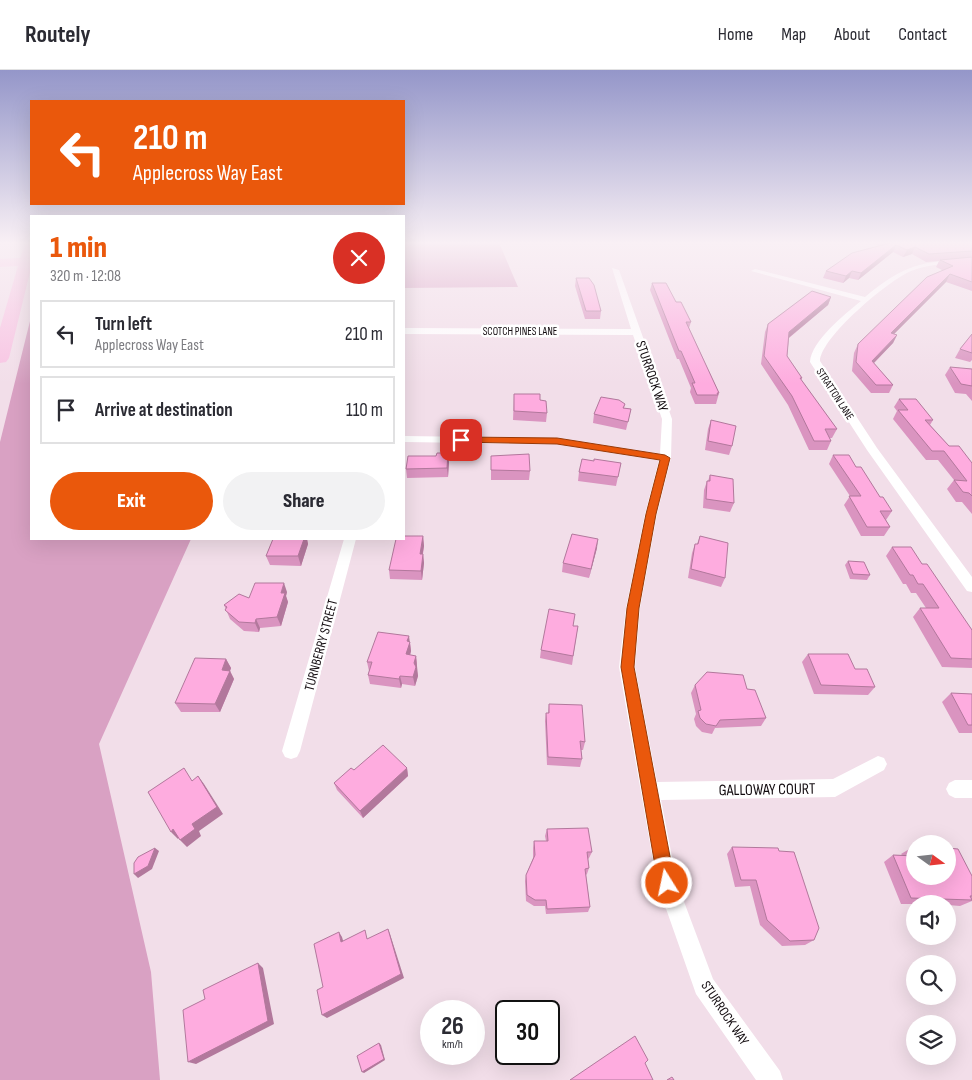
<!DOCTYPE html>
<html lang="en">
<head>
<meta charset="utf-8">
<style>
  :root { --surface:#fff; --page:#f2f2f3; --text:#2b2b33; --muted:#7c7c81; --line:#e1e1e2; --accent:#ea580c }
  body { margin:0; font-family:"Sofia Sans Condensed",sans-serif; background:var(--page); color:var(--text); height:100vh; display:flex; flex-direction:column; font-size:19px; white-space:nowrap }
  * { box-sizing:border-box; margin:0 }
  p { font-size:16px; color:var(--muted) }
  .icon { flex:none; width:28px; height:28px; fill:none; stroke:currentColor; stroke-width:2; stroke-linecap:round; stroke-linejoin:round }
  .map { position:relative; flex:1; overflow:hidden }
  .side { position:absolute; left:30px; top:145px; width:375px; height:325px; display:flex; flex-direction:column; background:var(--surface); border-radius:0px; box-shadow:0 5px 20px #0002 }
  .side>* { flex:none }
  .guide { position:absolute; left:30px; top:30px; width:375px; height:105px; border-radius:0px; box-shadow:0 5px 20px #0002; background:#ea580c; color:#fff; overflow:hidden }
  .needle { width:32px; rotate:105deg }
  .tools { position:absolute; left:906px; top:765px; display:grid; gap:10px }
  .tools a { display:grid; place-items:center; width:50px; height:50px; border-radius:50%; background:var(--surface); box-shadow:0 5px 20px #0002; font-size:25px }
  .speed { position:absolute; left:420px; top:930px; display:flex; gap:10px; font-size:25px; font-weight:700; text-align:center }
  .speed>* { display:grid; place-content:center; width:65px; height:65px; border-radius:50%; background:var(--surface); box-shadow:0 5px 20px #0002; line-height:1 }
  .speed small { font-size:12px; font-weight:400 }
  .speed .limit { border:2px solid #111; border-radius:8px; background:#fff; color:#111 }
  .pin { position:absolute; display:grid; place-items:center; width:42px; height:42px; color:#fff; margin:-21px; border-radius:10px; box-shadow:0 2px 8px #0006 }
  .me { position:absolute; width:55px; margin:-28px; rotate:350deg; stroke-linejoin:round; filter:drop-shadow(0 0 4px #0008) }
  .turn { display:flex; align-items:center; gap:18px; height:105px; padding:0 20px; font-size:22px }
  .turn .icon { width:65px; height:65px; stroke-width:2.5 }
  .turn b { display:block; font-size:35px; line-height:42px }
  .round { display:grid; place-items:center; flex:none; width:52px; height:52px; border-radius:26px; background:var(--page) }
  .summary { display:flex; align-items:center; justify-content:space-between; height:85px; padding:0 20px }
  h1 { font-size:30px; font-weight:800; line-height:38px; color:var(--accent) }
  .action { display:flex; gap:10px; margin-top:auto; padding:10px 20px }
  .action a { flex:1; height:58px; border-radius:30px; background:var(--accent); color:#fff; font-size:20px; font-weight:800; line-height:58px; text-align:center }
  .action a+a { background:var(--page); color:var(--text) }
  ul { padding:0; list-style:none }
  li { display:flex; align-items:center; gap:15px; height:68px; margin:0 10px 8px; padding:0 10px; border:2px solid var(--line); border-radius:0px }
  li div { flex:1 }
  li b { display:block; font-size:19px }
  li em { font-style:normal }
  header { display:flex; align-items:center; gap:30px; box-sizing:border-box; height:70px; padding:0 25px; background:var(--surface); border-bottom:1px solid var(--line) }
  header strong { font-size:24px }
  nav { display:flex; gap:28px; margin-inline-start:auto; font-size:18px }
  .map>svg:first-child { display:block }
  .green { fill:#d9a1c3 }
  .lines { fill:none; stroke-linecap:round; stroke-linejoin:round }
  .street { fill:#fff; fill-rule:evenodd }
  .highway { fill:#f8c2e2; fill-rule:evenodd }
  .wall { fill:#da94c0 }
  .shaded-wall { fill:#b2789c }
  .building { fill:#feacdf; stroke:#b2789c }
  .route { fill:#ea580c; stroke:#983908 }
  .labels { text-anchor:middle; dominant-baseline:central; stroke-width:5; stroke-linejoin:round; paint-order:stroke }
  .far-street-label { font-size:11px; fill:#120b0f; stroke:#fff }
  .street-label { font-size:14px; fill:#120b0f; stroke:#fff }
  .near-street-label { font-size:16px; fill:#120b0f; stroke:#fff }
</style>
</head>
<body>
<header>
<strong>Routely</strong>
<nav><a>Home</a><a>Map</a><a>About</a><a>Contact</a></nav>
</header>
<div class="map">
<svg width="972" height="1010" viewBox="0 0 972 1010">
  <rect width="100%" height="100%" fill="#f2dee9"/>
  <!-- green -->
  <path class="green" d="M404 173H503L500 175 518 217 404 218Z
    M31 247V469H191L99 674 151 902 160 1010H0V372Z"/>
  <g class="lines">
    <!-- street -->
    <path class="street" d="M972 190V194C952 194 930 193 911 201 889 210 821 267 820 291L877 378 972 507V522L967 521 867 380 810 292C811 271 845 244 861 231L751 201 755 199 865 227C903 195 923 190 972 190Z
      M612 198 619 200 672 349 671 388 657 444 640 538 635 597 657 712 833 709 878 686 884 688 887 694 884 700 835 727 661 730 677 813 713 909 780 1001 783 1010H756L696 924 657 813 619 597 626 538 645 444 659 390 557 374 404 372V366L557 368 660 384 662 349 633 265 404 264V258L631 259Z
      M344 469H356L300 681 297 687 291 689 285 687 282 681Z
      M955 710H972V728H955L949 725 946 719 949 713Z"/>
    <!-- highway -->
    <path class="highway" d="M25 173H31V198L9 288 6 292 0 293V258L18 196 0 197V189L20 188Z"/>
  </g>
  <!-- wall -->
  <path class="wall" d="M872 173H972V221L946 212 894 264 897 265 893 273 874 293 893 315 889 323H871L852 301 854 283 858 274 942 200 936 197 939 191 926 192 912 184 903 187 893 182 858 210 849 208 843 213 823 208 826 201 879 176Z
    M576 208 601 241 600 249H585L575 216Z
    M652 213 676 232 691 252 689 258 719 323 716 334H695L690 322 691 318 679 289H677L650 220Z
    M831 227 828 235 789 268 787 286 802 308 801 310 837 359 832 368H830L831 371 827 380H809L788 335 761 294 765 262 768 254Z
    M972 264V290L970 292 955 288 960 279Z
    M950 297 972 299V331L966 324 955 323 945 305Z
    M514 324 540 330 547 343 546 352 513 350Z
    M899 329 933 350 930 355 949 376 972 393V444L962 432H956L947 419 954 410 938 390H926L893 349 897 341 894 337Z
    M625 334 624 338 631 339 626 360 593 353 594 344Z
    M711 350 732 376 729 385 705 380 708 359Z
    M448 383 449 392 448 407 407 408 406 399 436 386Z
    M833 385 856 397 880 427 892 441 886 450 890 457 884 466H861L844 435 850 426 829 394Z
    M491 386 530 401 529 410H491Z
    M594 391 621 393 616 416 578 411 579 402Z
    M710 405 734 433 730 442 703 438 704 420 707 411H708Z
    M423 466 424 476 423 484 424 493 422 510 390 509 389 500Z
    M700 466 725 508 721 517 688 508 692 483 695 474H697Z
    M273 469H307L308 474 301 496 270 495 266 486Z
    M892 477 922 494 972 560V598L942 597 913 547 920 538H926L916 523H911L906 514H903L886 486Z
    M597 478 589 508 562 502 563 493Z
    M848 491 870 505 867 510 850 509 845 495Z
    M287 522 286 526 288 532 281 556 260 558 259 562 244 561 230 549 224 535 249 528Z
    M578 556 572 595 540 588 541 580Z
    M410 572 411 581 410 585 416 586 417 594 416 597 418 606 415 616 402 614 401 618 370 614 368 605 369 601 367 592Z
    M808 584 875 617 868 625 814 624 802 592Z
    M226 589 231 598 230 601 234 609 220 642H181L175 633Z
    M695 615 747 619 766 648 761 656 715 658 712 664 702 662 696 656 694 649 696 644 691 623Z
    M951 623 972 624V663H959L942 632Z
    M549 634 585 672 583 680H581L582 689 580 697 547 695 545 651 546 643H548Z
    M407 698 408 706 363 748 337 720 334 713Z
    M547 759 592 782 589 788 588 789 589 798 587 804 586 805 590 837 588 842 546 844 545 836H534L526 831 525 811 526 805 533 788V778L534 771H546L545 766Z
    M732 777 814 870 805 875 782 876 760 855 750 816 735 817 727 784Z
    M911 778 972 806V831L960 836 948 835V834H901L884 792 893 785H902L901 784Z"/>
  <!-- shaded-wall -->
  <path class="shaded-wall" d="M896 175 893 182 858 210 861 203Z
    M915 177 912 184 903 187 907 180Z
    M852 201 849 208 843 213 846 206Z
    M950 204 946 212 887 271 891 263Z
    M831 227 828 235 786 270 789 262Z
    M897 265 893 273 868 299 872 291Z
    M448 383 449 392 448 407 447 398Z
    M423 466 424 476 421 493 420 484Z
    M302 469H307L308 474 301 496 298 486Z
    M598 469 597 478 589 508 591 499Z
    M423 484 424 493 422 510 421 501Z
    M284 513 287 522 286 526 288 532 281 556 277 547 281 523Z
    M256 549 260 558 259 562 255 553Z
    M409 566 411 581 408 593 406 584 407 571Z
    M416 586 418 606 415 616 413 607 414 593Z
    M226 589 231 598 230 601 234 609 220 642 215 634 222 600Z
    M400 606 402 614 401 618 399 609Z
    M407 698 408 706 363 748 360 741Z
    M198 706 204 714 223 744 199 761 201 766 187 777 180 770 192 754Z
    M173 759 180 766 178 769 171 762Z
    M155 778 159 781 152 799 138 808 134 804Z
    M388 859 390 864 404 908 327 948 322 945Z
    M339 862 342 867 345 877 341 872Z
    M258 893 263 898 274 954 196 994 188 992Z
    M379 973 381 975 385 990 364 1003 362 1002Z"/>
  <!-- building -->
  <path class="building" d="M890 173H972V181L929 184 915 177 907 180 896 175 861 203 852 201 846 206 826 201 852 183Z
    M972 187V212L950 204 891 263 897 265 872 291 893 315H876L856 292 858 274 927 207 953 196 940 190Z
    M576 208H589L594 215 601 241H586Z
    M652 213H666L676 232H681L691 252H686L719 323H717L718 325H697L692 313H695L681 281H679Z
    M812 221 831 227 789 262 787 286 802 308H800L837 359H825L831 371H814L792 326 764 286 768 254Z
    M972 264V283L960 279Z
    M950 297 972 299V316L961 314Z
    M514 324H540V330L546 331 547 343 514 341Z
    M601 327 619 330 625 334 623 338 631 339 628 352 594 344Z
    M899 329H916L933 350H925L949 376H959L972 393V426L969 423 963 422 954 410 967 411 944 381H932L898 340H908Z
    M711 350 736 356 732 376 708 371Z
    M437 383H448L447 398 406 399 408 386H436Z
    M529 384 530 401 491 400V386Z
    M833 385H849L856 397H861L880 427H883L892 441H880L890 457H867L849 426H861Z
    M582 389 594 391V389L621 393 618 407 579 402Z
    M710 405 733 409 734 433 706 429 707 411H710Z
    M572 464 598 469 591 499 563 493Z
    M404 466H423L420 484H423L421 501 389 500 396 469H404Z
    M700 466 728 473 725 508 691 499 695 474H698Z
    M273 469H304L298 486H266Z
    M892 477H911L922 494H927L972 560V589L951 588 920 538H939L923 514H918L913 505H910Z
    M848 491 864 492 870 505 853 504Z
    M255 513H284L281 523H285L277 547 256 549 255 553 239 552 225 540 227 537 224 535 239 524 249 528Z
    M549 539 575 544 573 556H578L573 586 541 580Z
    M378 562 409 566 407 571 410 572 406 584 416 586 414 593 416 597 413 607 400 606 399 609 368 605 372 592H367Z
    M808 584H848L855 599H867L875 617 821 615Z
    M195 588 226 589 222 600 230 601 215 634 175 633Z
    M707 602 743 605 747 619 755 620 766 648 720 650 716 656 706 654 700 648 698 641 701 640 695 615Z
    M951 623 972 624V655H968Z
    M549 634 582 635 585 672 580 671 582 689 548 687 546 643H549Z
    M383 675 407 698 360 741 334 713 351 698 354 700Z
    M184 698 192 711 198 706 217 737 192 754 195 759 180 770 173 759 171 762 148 722Z
    M588 758 592 782H587L589 798 585 799 590 837 547 839 546 830H535L527 825 526 805 535 785 534 771H548L547 759Z
    M732 777 778 778 779 781 794 782 819 858 814 870 790 871 767 850 756 810H741Z
    M155 778 148 796 134 804V793L138 787Z
    M911 778H915V806H948V778L958 779 972 806V826H970L972 830 911 828 893 785 915 786Z
    M388 859 401 904 322 945 317 920 323 917 314 874 339 862 341 872 365 860 367 869Z
    M258 893 268 951 188 992 183 940 205 929 203 920Z
    M635 966 648 990 645 993 653 1010H570Z
    M379 973 384 989 362 1002 357 986Z
    M672 1007 674 1010H667Z"/>
  <!-- sky -->
  <linearGradient id="sky" x2="0" y2="1"><stop stop-color="#9496c9"/><stop offset="0.55" stop-color="#f9f0f5"/><stop offset="1" stop-color="#f9f0f5" stop-opacity="0"/></linearGradient>
  <rect width="972" height="314" fill="url(#sky)"/>
  <!-- route -->
  <path class="route" d="M461 367 557 368 665 385 670 388 656 444 639 538 634 597 675 813 673 819 667 821 661 819 658 813 621 597 627 538 646 444 660 390 557 374 458 372 457 370Z"/>
  <g class="labels">
    <!-- far-street labels -->
    <g class="far-street-label">
      <text x="520" y="261">SCOTCH PINES LANE</text>
      <text transform="translate(835 324) rotate(57)">STRATTON LANE</text>
    </g>
    <!-- street labels -->
    <g class="street-label">
      <text transform="translate(652 306) rotate(71)">STURROCK WAY</text>
      <text transform="translate(321 575) rotate(-75)">TURNBERRY STREET</text>
      <text transform="translate(725 943) rotate(56)">STURROCK WAY</text>
    </g>
    <!-- near-street labels -->
    <g class="near-street-label">
      <text transform="translate(767 720) rotate(-1)">GALLOWAY COURT</text>
    </g>
  </g>
</svg>
<div class="tools">
<a><svg class="needle" viewBox="-14 -14 28 28"><path d="M0-13l5 13h-10z" fill="#e53935"/><path d="M0 13l5-13h-10z" fill="#7c7c81"/></svg></a>
<a><svg class="icon" aria-label="sound" viewBox="0 0 24 24"><path d="M4 9h4l5-4v14l-5-4H4zM17 9q2 3 0 6"/></svg></a>
<a><svg class="icon" aria-label="search" viewBox="0 0 24 24"><circle cx="10" cy="10" r="6"/><path d="M15 15l6 6"/></svg></a>
<a><svg class="icon" aria-label="layers" viewBox="0 0 24 24"><path d="M12 4l9 5-9 5-9-5zM3 14l9 5 9-5"/></svg></a>
</div>
<div class="speed"><div>26<small>km/h</small></div><div class="limit">30</div></div>
<div class="pin" style="left:461px;top:370px;background:#d93025"><svg class="icon" aria-label="arrive" viewBox="0 0 24 24"><path d="M6 21V4h12l-3 4 3 4H6"/></svg></div>
<svg class="me" style="left:667px;top:813px" viewBox="-20 -20 40 40"><circle r="17" fill="#ea580c" stroke="#fff" stroke-width="3"/><path d="M0-11L8 9 0 5-8 9z" fill="#fff"/></svg>
<div class="guide">
<div class="turn"><svg class="icon" aria-label="left" viewBox="0 0 24 24"><path d="M17 20v-9H6M10 6l-5 5 5 5"/></svg><div><b>210 m</b>Applecross Way East</div></div>
</div>
<section class="side">
<div class="summary"><div><h1>1 min</h1><p>320 m · 12:08</p></div><a class="round" style="background:#d93025;color:#fff"><svg class="icon" aria-label="close" viewBox="0 0 24 24"><path d="M6 6l12 12M18 6L6 18"/></svg></a></div>
<ul>
<li><svg class="icon" aria-label="left" viewBox="0 0 24 24"><path d="M17 20v-9H6M10 6l-5 5 5 5"/></svg><div><b>Turn left</b><p>Applecross Way East</p></div><em>210 m</em></li>
<li><svg class="icon" aria-label="arrive" viewBox="0 0 24 24"><path d="M6 21V4h12l-3 4 3 4H6"/></svg><div><b>Arrive at destination</b></div><em>110 m</em></li>
</ul>
<div class="action"><a>Exit</a><a>Share</a></div>
</section>
</div>
</body>
</html>
